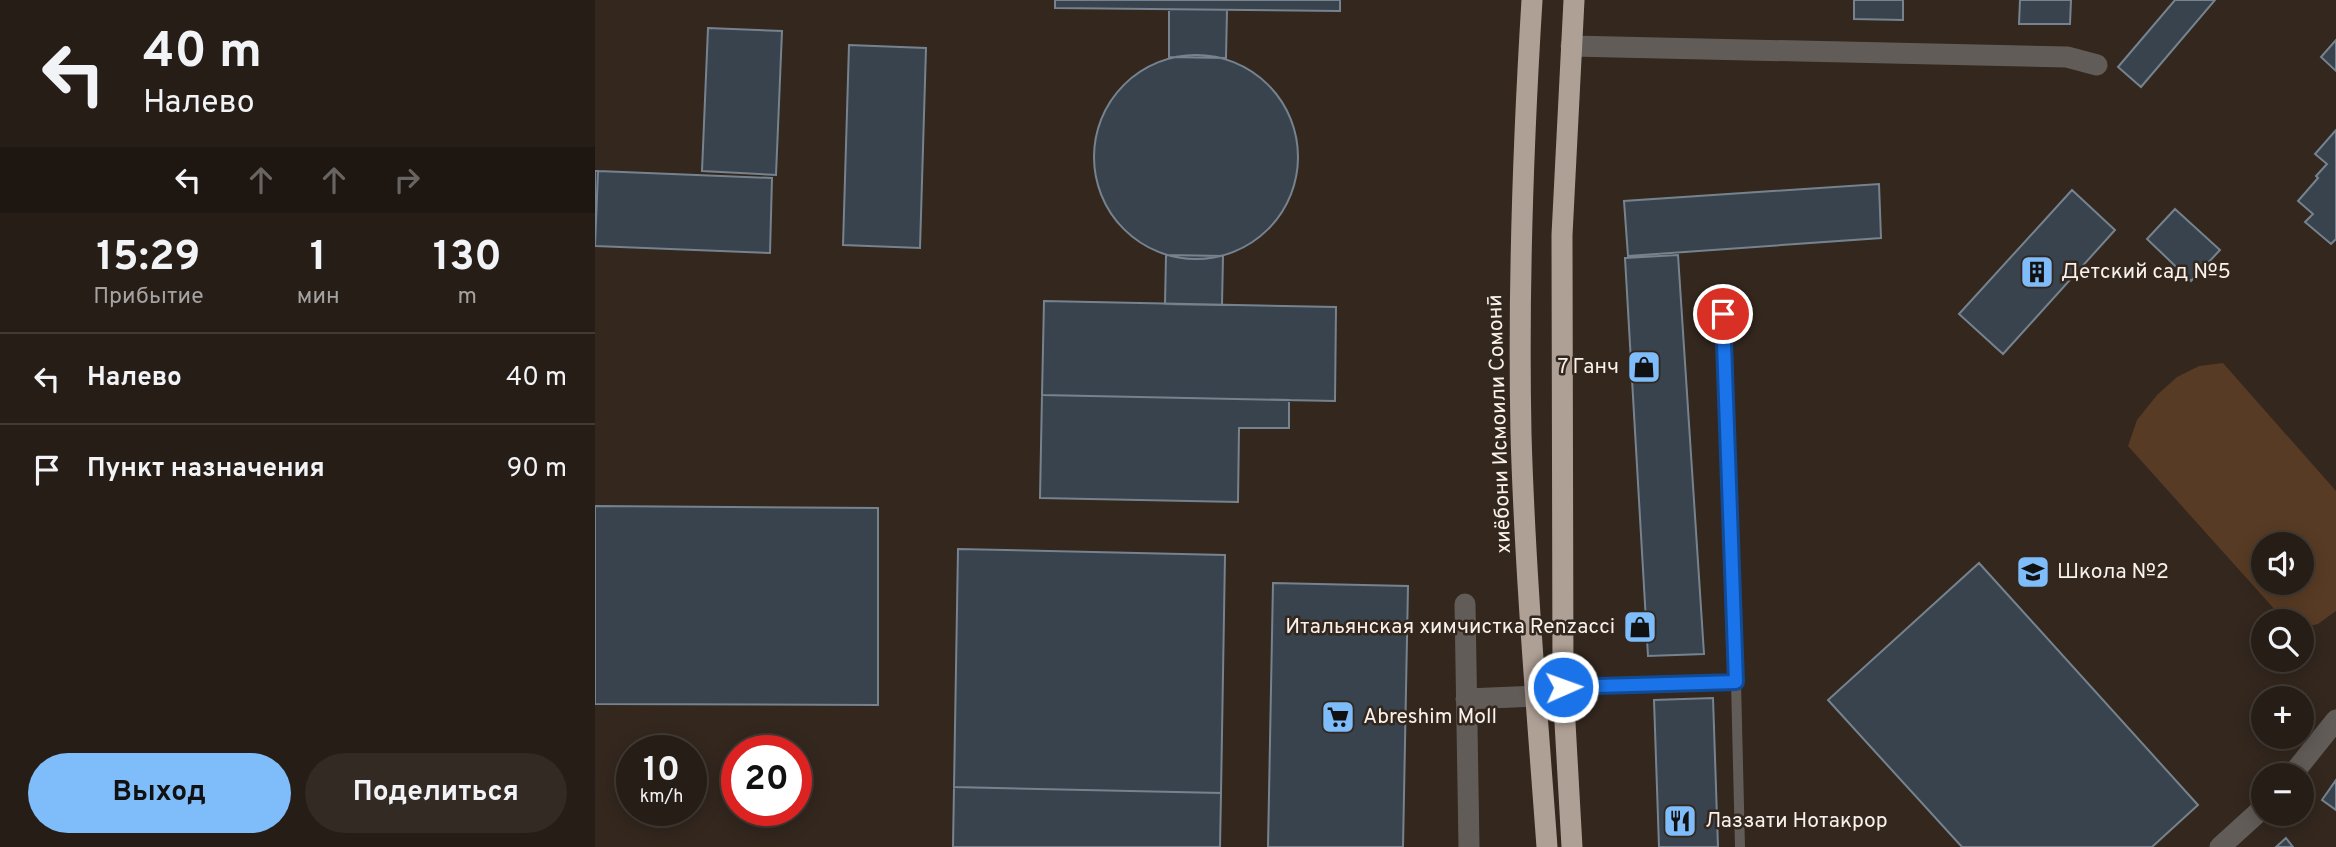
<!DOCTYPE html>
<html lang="ru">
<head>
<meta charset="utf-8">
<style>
  :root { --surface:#261d16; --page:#322a23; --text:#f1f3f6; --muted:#a4a2a1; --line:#423b35; --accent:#7fbdfa }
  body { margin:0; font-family:Overpass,sans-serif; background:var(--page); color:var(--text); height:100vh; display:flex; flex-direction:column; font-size:26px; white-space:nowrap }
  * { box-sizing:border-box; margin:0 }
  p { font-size:23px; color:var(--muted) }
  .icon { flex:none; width:38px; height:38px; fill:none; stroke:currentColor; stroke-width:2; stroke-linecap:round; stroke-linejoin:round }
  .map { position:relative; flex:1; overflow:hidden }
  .sheet { display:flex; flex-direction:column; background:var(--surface); width:595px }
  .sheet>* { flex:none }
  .top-card { background:#261d16; color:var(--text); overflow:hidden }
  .fabs { position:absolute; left:1656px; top:532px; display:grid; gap:14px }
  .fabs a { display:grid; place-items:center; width:63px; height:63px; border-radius:50%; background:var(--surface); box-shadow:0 4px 18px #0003,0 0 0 2px var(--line); font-size:35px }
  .speed { position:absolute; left:21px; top:735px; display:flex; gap:14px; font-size:35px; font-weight:700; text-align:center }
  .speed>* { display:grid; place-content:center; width:91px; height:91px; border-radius:50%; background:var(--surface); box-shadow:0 4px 18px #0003,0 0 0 2px var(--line); line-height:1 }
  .speed small { font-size:18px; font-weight:400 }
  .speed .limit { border:10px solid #d22; background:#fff; color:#111 }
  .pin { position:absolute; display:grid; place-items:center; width:60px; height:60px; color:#fff; margin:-30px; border:4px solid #fff; border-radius:50%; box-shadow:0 2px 7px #0007 }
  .me { position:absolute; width:77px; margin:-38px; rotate:88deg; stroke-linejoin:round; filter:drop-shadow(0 0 5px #0008) }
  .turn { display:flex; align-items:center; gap:24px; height:147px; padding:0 28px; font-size:32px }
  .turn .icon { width:91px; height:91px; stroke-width:2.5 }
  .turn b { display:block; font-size:49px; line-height:60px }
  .lanes { display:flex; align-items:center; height:66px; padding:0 28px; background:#0003; justify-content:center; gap:35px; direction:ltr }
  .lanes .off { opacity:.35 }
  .eta { display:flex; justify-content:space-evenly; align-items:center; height:119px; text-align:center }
  .eta b { font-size:42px; font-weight:700; line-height:49px }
  .primary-button { display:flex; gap:14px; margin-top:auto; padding:14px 28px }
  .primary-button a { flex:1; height:80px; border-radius:42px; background:var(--accent); color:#111; font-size:28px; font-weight:700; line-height:80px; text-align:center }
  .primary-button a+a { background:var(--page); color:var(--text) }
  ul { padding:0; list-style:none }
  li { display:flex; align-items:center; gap:21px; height:91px; padding:0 28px; border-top:2px solid var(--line) }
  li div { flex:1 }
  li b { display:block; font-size:26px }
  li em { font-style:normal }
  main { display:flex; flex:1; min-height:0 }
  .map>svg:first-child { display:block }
  .green { fill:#583b24; fill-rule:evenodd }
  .building { fill:#38434e; stroke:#76838f; stroke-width:2 }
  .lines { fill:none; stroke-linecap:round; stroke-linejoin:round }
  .lane { stroke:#625c58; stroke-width:10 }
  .street { stroke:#625c58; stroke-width:21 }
  .highway { stroke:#afa095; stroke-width:21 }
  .route-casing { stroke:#114b97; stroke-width:18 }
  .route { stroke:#1a73e8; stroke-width:12 }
  .labels { text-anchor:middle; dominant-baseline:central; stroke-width:5; stroke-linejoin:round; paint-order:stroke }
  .poi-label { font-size:21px; fill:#f9f1eb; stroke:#33271e; text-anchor:start }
  .street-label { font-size:21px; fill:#f9f1eb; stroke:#33271e }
</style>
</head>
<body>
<main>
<section class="sheet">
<div class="top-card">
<div class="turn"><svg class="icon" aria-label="left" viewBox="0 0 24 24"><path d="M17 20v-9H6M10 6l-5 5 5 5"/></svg><div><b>40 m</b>Налево</div></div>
<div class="lanes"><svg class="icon" aria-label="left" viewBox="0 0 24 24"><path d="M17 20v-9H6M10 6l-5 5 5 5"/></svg><svg class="icon off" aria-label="ahead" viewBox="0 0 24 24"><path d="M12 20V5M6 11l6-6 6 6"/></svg><svg class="icon off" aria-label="ahead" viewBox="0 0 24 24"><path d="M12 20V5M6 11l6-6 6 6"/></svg><svg class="icon off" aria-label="right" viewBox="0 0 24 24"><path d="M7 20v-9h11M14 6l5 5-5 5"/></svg></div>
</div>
<div class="eta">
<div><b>15:29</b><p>Прибытие</p></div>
<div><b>1</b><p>мин</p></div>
<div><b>130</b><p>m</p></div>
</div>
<ul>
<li><svg class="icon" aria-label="left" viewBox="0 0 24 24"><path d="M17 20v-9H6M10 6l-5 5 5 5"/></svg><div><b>Налево</b></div><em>40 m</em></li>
<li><svg class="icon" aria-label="arrive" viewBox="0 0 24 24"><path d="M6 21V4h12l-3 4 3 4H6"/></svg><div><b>Пункт назначения</b></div><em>90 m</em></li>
</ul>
<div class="primary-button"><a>Выход</a><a>Поделиться</a></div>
</section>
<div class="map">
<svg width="1741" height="847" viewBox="0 0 1741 847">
  <rect width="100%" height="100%" fill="#33271e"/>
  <!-- green -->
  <path class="green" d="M1628 363 1741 491V611L1723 624 1706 628V621H1690L1533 446 1542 420 1562 395 1582 377 1604 366ZM1668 544H1706V583H1668Z"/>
  <!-- building -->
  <path class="building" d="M460 0H745V11L460 8Z
    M1259 0H1308V20L1259 19Z
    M1425 0H1476L1475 24H1424Z
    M1580 0H1620L1546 87 1523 67Z
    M574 10H632L631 58 574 57Z
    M113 28 187 31 181 175 107 171Z
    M1741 40V71L1726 57Z
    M254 45 331 48 325 248 248 245Z
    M499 157a102 102 0 1 1 204 0a102 102 0 1 1-204 0Z
    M1741 130V239L1736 244 1710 222 1718 214 1703 201 1723 178 1721 176 1732 164 1720 154Z
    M0 171H3L0 246Z
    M3 171 177 178 175 253 0 246Z
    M1284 184 1286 238 1033 256 1029 201Z
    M1477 190 1520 230 1408 354 1364 314Z
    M1580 209 1625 250 1596 281 1552 239Z
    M571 255 628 256 627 305 570 304Z
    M1083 255 1109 654 1053 656 1030 258Z
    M449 301 741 307 740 401 447 395Z
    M447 395 694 400V428H644L643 502 445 498Z
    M0 506 283 508V705L0 704Z
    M363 549 630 555 626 793 359 787Z
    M1384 563 1603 805 1557 847H1367L1233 700Z
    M678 583 813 586 808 847H673Z
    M1118 698 1123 847H1064L1059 700Z
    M1741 780V810L1727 800Z
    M359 787 626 793 625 847H358Z
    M1691 838 1698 847H1681Z"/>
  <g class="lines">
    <!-- lane -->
    <path class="lane" d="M1128 314 1141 682
      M968 687 1141 682 1145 847"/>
    <!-- street -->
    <path class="street" d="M976 46 1472 57 1502 65
      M870 604 874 847
      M871 699 941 696
      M1697 775 1741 720
      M1625 847 1668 808"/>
    <!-- highway -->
    <path class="highway" d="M937 0C928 145 923 289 926 434 930 572 942 710 952 847
      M977 847 968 687 967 235 979 0"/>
  </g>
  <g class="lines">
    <defs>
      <path id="route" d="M968 687 1141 682 1128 314"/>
    </defs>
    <!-- route casing -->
    <use href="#route" class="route-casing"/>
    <!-- route -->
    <use href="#route" class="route"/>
  </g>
  <!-- icons -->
  <defs>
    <symbol id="building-square" viewBox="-11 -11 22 22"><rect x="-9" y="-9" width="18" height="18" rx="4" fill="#7fbdfa" stroke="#33271e"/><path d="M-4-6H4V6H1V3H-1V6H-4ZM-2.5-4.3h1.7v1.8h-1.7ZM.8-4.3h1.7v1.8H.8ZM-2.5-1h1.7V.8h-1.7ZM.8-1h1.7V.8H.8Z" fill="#111"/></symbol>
    <symbol id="shop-square" viewBox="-11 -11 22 22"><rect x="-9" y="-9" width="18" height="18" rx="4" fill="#7fbdfa" stroke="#33271e"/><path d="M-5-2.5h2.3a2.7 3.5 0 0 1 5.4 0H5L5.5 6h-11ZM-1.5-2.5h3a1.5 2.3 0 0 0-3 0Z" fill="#111"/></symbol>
    <symbol id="school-square" viewBox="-11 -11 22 22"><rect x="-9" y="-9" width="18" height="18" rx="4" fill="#7fbdfa" stroke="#33271e"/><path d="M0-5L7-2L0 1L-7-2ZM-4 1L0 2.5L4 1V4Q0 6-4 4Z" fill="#111"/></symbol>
    <symbol id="supermarket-square" viewBox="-11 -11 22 22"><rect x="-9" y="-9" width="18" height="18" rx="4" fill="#7fbdfa" stroke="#33271e"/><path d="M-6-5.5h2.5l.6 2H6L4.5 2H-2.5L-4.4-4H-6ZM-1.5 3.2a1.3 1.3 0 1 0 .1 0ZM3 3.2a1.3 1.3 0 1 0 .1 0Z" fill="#111"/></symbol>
    <symbol id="restaurant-square" viewBox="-11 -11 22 22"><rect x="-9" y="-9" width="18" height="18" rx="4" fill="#7fbdfa" stroke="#33271e"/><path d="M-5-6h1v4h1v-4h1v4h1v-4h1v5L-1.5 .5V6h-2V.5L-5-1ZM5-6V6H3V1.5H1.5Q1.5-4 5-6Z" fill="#111"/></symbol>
  </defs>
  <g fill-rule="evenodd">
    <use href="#building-square" x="1423" y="253" width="38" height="38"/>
    <use href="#shop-square" x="1030" y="348" width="38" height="38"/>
    <use href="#school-square" x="1419" y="553" width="38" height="38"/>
    <use href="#shop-square" x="1026" y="608" width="38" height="38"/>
    <use href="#supermarket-square" x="724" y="698" width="38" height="38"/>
    <use href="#restaurant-square" x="1066" y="802" width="38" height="38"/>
  </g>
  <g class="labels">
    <!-- poi labels -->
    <g class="poi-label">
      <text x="1466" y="272">Детский сад №5</text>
      <text x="1024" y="367" text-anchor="end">7 Ганч</text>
      <text x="1462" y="572">Школа №2</text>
      <text x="1020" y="627" text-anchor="end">Итальянская химчистка Renzacci</text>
      <text x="768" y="717">Abreshim Moll</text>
      <text x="1110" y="821">Лаззати Нотакрор</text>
    </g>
    <!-- street labels -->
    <g class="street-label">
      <text transform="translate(905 424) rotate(-92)">хиёбони Исмоили Сомонӣ</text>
    </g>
  </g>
</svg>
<div class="fabs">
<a><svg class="icon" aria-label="sound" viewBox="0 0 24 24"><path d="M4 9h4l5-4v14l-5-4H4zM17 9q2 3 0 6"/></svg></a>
<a><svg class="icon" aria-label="search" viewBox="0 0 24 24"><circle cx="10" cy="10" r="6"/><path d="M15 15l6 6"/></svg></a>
<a>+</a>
<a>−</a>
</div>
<div class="speed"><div>10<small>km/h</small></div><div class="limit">20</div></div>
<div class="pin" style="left:1128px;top:314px;background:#d93025"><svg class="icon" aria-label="arrive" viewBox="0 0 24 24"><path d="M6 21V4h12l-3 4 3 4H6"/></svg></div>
<svg class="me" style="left:968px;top:687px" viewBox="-20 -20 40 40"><circle r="17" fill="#1a73e8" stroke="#fff" stroke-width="3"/><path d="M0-11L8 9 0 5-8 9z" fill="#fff"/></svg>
</div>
</main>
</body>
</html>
